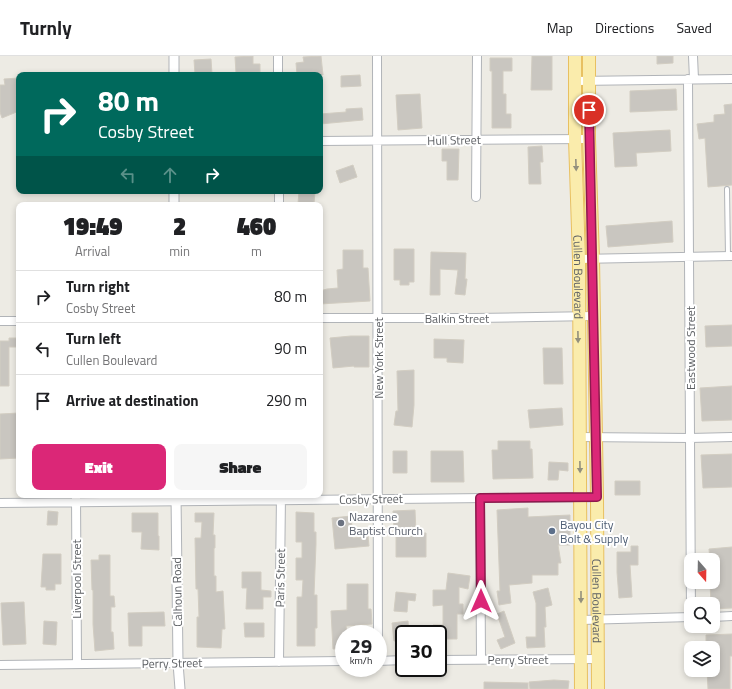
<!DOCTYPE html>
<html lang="en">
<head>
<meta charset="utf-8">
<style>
  :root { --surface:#fff; --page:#f6f6f6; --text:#202124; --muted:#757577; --line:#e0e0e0; --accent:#db2777 }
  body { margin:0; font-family:"Titillium Web",sans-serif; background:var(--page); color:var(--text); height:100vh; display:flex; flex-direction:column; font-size:15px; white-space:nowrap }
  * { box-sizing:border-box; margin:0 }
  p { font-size:13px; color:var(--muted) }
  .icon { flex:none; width:22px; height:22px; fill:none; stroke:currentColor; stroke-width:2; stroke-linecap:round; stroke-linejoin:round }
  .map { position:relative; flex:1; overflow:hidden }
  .drawer { position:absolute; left:16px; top:146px; width:307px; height:296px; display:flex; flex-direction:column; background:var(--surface); border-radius:8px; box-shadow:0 2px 6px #0003 }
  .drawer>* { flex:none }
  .top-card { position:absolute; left:16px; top:16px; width:307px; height:122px; border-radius:8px; box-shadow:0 2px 6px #0003; background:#00695c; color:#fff; overflow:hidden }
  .needle { width:26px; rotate:160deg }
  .buttons { position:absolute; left:684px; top:497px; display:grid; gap:8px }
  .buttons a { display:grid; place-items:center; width:36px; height:36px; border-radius:8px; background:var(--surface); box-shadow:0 2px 6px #0003; font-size:20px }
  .speed { position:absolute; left:335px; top:569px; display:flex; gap:8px; font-size:20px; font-weight:700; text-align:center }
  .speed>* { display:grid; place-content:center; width:52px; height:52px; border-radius:50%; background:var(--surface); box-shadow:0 2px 6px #0003; line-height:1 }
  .speed small { font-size:10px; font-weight:400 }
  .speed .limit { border:2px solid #111; border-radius:6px; background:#fff; color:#111 }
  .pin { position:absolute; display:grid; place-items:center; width:34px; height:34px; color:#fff; margin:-17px; border:2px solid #fff; border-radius:50%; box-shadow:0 1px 4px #0007 }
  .me { position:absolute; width:44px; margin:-22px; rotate:0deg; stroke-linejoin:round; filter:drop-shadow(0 0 3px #0008) }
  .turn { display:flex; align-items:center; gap:14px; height:84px; padding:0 16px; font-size:18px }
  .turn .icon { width:52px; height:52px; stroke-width:2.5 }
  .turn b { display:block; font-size:28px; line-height:34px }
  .lanes { display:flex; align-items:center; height:38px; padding:0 16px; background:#0003; justify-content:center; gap:20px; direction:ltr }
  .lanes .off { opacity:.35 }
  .eta { display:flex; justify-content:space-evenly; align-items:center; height:68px; text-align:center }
  .eta b { font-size:24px; font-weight:800; line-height:28px }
  .action { display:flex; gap:8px; margin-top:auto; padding:8px 16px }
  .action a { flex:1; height:46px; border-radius:8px; background:var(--accent); color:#fff; font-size:16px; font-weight:800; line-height:46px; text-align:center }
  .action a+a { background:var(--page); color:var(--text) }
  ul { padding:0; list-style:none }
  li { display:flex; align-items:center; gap:12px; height:52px; padding:0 16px; border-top:1px solid var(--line) }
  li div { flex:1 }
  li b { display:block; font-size:15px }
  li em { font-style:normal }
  header { display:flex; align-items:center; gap:24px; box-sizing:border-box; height:56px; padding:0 20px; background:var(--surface); border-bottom:1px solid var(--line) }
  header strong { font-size:19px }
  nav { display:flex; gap:22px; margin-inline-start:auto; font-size:14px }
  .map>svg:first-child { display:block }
  .building { fill:#c9c6c0; stroke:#d2cdc2 }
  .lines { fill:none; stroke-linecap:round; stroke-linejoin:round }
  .service-casing { stroke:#b1b4b8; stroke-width:6 }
  .minor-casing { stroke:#b1b4b8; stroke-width:10 }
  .tertiary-casing { stroke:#b1b4b8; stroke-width:11 }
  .primary-casing { stroke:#e8c061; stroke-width:14 }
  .service { stroke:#fff; stroke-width:4 }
  .minor { stroke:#fff; stroke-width:8 }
  .tertiary { stroke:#fff; stroke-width:9 }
  .primary { stroke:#faecac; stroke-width:12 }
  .oneway { fill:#93907d }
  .route-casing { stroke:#8e194d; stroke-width:10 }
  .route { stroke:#db2777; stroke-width:7 }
  .worship-dot { fill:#6b7280; stroke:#fff; stroke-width:1.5 }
  .service-dot { fill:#5c6f8a; stroke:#fff; stroke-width:1.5 }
  .labels { text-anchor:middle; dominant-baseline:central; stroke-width:4; stroke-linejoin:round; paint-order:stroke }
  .street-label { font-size:12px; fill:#5c5f63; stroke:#fff }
  .worship-label { font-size:12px; fill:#5b616d; stroke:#fff; text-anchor:start }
  .service-label { font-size:12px; fill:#4e5e75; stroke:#fff; text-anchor:start }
</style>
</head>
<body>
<header>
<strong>Turnly</strong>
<nav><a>Map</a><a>Directions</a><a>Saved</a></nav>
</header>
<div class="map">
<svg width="732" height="633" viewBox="0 0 732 633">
  <rect width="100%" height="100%" fill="#edebe4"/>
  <!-- building -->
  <path class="building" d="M253 0V8H260V16L236 17 235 1Z
    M321 0 323 19H297L296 7 304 6 303 1Z
    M532 0H552V34H531Z
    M657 0H673V7L657 8Z
    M490 2H512V15H503V38H506V58H511V72H492V15H490Z
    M211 3 212 18H195L194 4Z
    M360 19 361 30 341 31V20Z
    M19 22V38L16 39 19 47V55L2 62 0 56V29H5L4 23Z
    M676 33 677 54 630 56V35Z
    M420 38 422 72 398 74 396 39Z
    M732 48V129L708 131 705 82 699 83 697 68 714 66V59L725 58 724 49Z
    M362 52 363 64 320 68V58L346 56V53Z
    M670 74 671 95 636 97 637 110 615 111 613 77Z
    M542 90 543 106H540L541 128H529L528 91Z
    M442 93H459L458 124H447V105H442Z
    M353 109 357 121 340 127 336 115Z
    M299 135H315L314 148H298Z
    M672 165 673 186 608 191 606 170Z
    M394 193H414V226H409V229H400V224H394Z
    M343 194H363V212H368L370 245 320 248V235L327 233 338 232 337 214 343 213Z
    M431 196 466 197 465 223H467L465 239 455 238 458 214 440 213V239H430Z
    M732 269V290L706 291 705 270Z
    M351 280H369V311H354V310L333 312 330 282Z
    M9 282H19V291H9V330H0V285H9Z
    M434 283 464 284 463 307 447 306V302H434Z
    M543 292H562L563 328H544Z
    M414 314V349L412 371 394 369 396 355H398L397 315Z
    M732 330V364L702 365 700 332Z
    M562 352 563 369 530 372 528 354Z
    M19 357V402L0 403V358Z
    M498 385H530V393H532L533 422 493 423 492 394H498Z
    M393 395H407V417H393Z
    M431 395H463L464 426H431Z
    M732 398V431L703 432 701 399Z
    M549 406 568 407V415L559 414 558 424H548Z
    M615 425H640V439H615Z
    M528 452V461L570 459V489H558L561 507H558V519H532V527L509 529 511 547 499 549 497 535H500L497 454Z
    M415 454 416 477H426V501H396V472H394L393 455Z
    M48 455 58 456 57 469H47Z
    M296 456 314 457V476H316V488L314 539H317V572H315V590H297V541H302L303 524H296V502H302V486H296Z
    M132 457H158V480H159V494L141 493 142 476H132Z
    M195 457H214L213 479H215V492H214V520H216V536L223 535 225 573H222L221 592 197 591V561H199L198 533H196L195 482H201L202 466H195Z
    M351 460 353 482 368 480 369 490 335 493 332 462Z
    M631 490H638V509H630L632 541 619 542 617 516V496H631Z
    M732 491V552L713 553V548H711L710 526H713V504H710L709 493Z
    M43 498H61V528H55V534H46V531H41Z
    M99 499H110V540H114L115 551H111V576H113L114 593 95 595 93 568V534H92L91 504H99Z
    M242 516H261V534L271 535V541H263V553H246L247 532H242Z
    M448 517 470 520 468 533 459 531V548H463V558H457V583H438V578H433V569H443V549L433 550V534H446Z
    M347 528H368V553H371L372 568 346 570 347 578H344V592L333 593 331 555 347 554Z
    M548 532 552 549 545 551 546 571H544L545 591 527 592 526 581H536V547L533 536Z
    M396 536 416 538 415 545 408 544 407 556 394 555Z
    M24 546 26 588 3 589 1 547Z
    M504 555 515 587 501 593 497 584 505 581 497 558Z
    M164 556 165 570H142V590H129L128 557Z
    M44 565 57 566 56 589 43 588Z
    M408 565 409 578H404V584L394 585 392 567Z
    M244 567H264V581H245Z
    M732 578V600H730V633H708L707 614H713V592H706V579Z
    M554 624 569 625 568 633H530L529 626Z
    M484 626 528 627V633H484Z"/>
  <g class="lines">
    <defs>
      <path id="service" d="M727 133 728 200"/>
      <path id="minor" d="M278 0V19
        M377 0 378 605 404 604
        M693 0 694 23
        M688 23 691 561
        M576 25 732 23
        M320 85 589 83
        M279 135V149
        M476 141 477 0
        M579 203 732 200
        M320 262H475L594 260
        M0 265H19
        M579 381 690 382 732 381
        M76 439 77 608
        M480 442 481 603
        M0 447 597 441
        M713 561 732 560
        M581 564 691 561
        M438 604 598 603
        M279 606 281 439
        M0 609 344 605"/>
      <path id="tertiary" d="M174 19V0
        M174 135V149
        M176 439 178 607 180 633"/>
      <g id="primary">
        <path id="s1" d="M575 0V83L579 203 581 633"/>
        <path id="s2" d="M589 0V83L593 203 597 441 598 633"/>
      </g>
    </defs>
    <!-- service casing -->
    <use href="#service" class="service-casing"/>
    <!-- minor casing -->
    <use href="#minor" class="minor-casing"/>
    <!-- tertiary casing -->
    <use href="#tertiary" class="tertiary-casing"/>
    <!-- primary casing -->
    <use href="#primary" class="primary-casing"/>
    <!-- service -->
    <use href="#service" class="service"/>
    <!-- minor -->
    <use href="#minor" class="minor"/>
    <!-- tertiary -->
    <use href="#tertiary" class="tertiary"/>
    <!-- primary -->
    <use href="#primary" class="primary"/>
  </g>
  <!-- one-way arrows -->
  <defs><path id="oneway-solid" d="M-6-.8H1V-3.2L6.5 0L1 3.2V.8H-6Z"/></defs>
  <g class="oneway">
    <use href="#oneway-solid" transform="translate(576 109) rotate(88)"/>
    <use href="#oneway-solid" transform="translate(578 281) rotate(89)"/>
    <use href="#oneway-solid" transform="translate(580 411) rotate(89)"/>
    <use href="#oneway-solid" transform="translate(581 541) rotate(90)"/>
  </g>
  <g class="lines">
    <defs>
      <path id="route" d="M481 545 480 442 597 441 589 54"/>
    </defs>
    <!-- route casing -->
    <use href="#route" class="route-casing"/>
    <!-- route -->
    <use href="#route" class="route"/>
  </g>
  <!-- markers -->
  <circle class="worship-dot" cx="341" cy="467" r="4"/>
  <circle class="service-dot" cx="552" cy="475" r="4"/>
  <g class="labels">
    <!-- street labels -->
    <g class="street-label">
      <text transform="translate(454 84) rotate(-1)">Hull Street</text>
      <text stroke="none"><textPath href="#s1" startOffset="221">Cullen Boulevard</textPath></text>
      <text x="457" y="262">Balkin Street</text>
      <text transform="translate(690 292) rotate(-90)">Eastwood Street</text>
      <text transform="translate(378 302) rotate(-90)">New York Street</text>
      <text transform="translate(371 443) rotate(-1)">Cosby Street</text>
      <text transform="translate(280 522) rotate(-89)">Paris Street</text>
      <text transform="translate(76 523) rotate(-90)">Liverpool Street</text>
      <text transform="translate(177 536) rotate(-91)">Calhoun Road</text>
      <text stroke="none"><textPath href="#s2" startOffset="545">Cullen Boulevard</textPath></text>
      <text x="518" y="603">Perry Street</text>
      <text transform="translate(172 607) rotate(-1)">Perry Street</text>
    </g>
    <!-- worship labels -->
    <g class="worship-label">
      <text x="349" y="460">Nazarene<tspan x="349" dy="14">Baptist Church</tspan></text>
    </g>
    <!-- service labels -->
    <g class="service-label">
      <text x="560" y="468">Bayou City<tspan x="560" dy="14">Bolt &amp; Supply</tspan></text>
    </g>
  </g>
</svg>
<div class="buttons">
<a><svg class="needle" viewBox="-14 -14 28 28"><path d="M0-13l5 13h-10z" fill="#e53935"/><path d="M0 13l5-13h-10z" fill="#757577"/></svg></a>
<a><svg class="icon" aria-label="search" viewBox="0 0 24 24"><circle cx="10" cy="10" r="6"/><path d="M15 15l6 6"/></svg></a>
<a><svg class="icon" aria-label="layers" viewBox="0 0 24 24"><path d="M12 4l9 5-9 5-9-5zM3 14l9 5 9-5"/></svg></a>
</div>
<div class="speed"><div>29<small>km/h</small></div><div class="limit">30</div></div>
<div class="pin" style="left:589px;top:54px;background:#d93025"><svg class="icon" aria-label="arrive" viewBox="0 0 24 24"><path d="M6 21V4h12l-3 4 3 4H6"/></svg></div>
<svg class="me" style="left:481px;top:545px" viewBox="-20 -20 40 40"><path d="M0-17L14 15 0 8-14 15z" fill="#db2777" stroke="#fff" stroke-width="4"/></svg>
<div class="top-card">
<div class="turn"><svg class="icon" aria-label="right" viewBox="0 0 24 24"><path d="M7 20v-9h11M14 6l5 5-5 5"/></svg><div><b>80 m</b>Cosby Street</div></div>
<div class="lanes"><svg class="icon off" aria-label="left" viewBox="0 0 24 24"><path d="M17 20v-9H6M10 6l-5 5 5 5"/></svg><svg class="icon off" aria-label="ahead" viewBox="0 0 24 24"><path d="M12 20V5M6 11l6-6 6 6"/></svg><svg class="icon" aria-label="right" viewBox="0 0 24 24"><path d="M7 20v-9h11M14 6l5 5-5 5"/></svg></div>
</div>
<section class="drawer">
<div class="eta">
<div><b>19:49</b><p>Arrival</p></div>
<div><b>2</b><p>min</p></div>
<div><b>460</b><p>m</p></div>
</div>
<ul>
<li><svg class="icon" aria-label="right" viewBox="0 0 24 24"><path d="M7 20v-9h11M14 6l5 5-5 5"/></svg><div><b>Turn right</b><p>Cosby Street</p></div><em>80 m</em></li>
<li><svg class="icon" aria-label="left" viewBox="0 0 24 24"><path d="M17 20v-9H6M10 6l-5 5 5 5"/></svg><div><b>Turn left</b><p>Cullen Boulevard</p></div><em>90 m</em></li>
<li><svg class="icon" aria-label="arrive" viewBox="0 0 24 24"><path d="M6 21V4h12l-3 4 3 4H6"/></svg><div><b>Arrive at destination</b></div><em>290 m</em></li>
</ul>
<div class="action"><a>Exit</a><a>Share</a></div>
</section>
</div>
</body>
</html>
